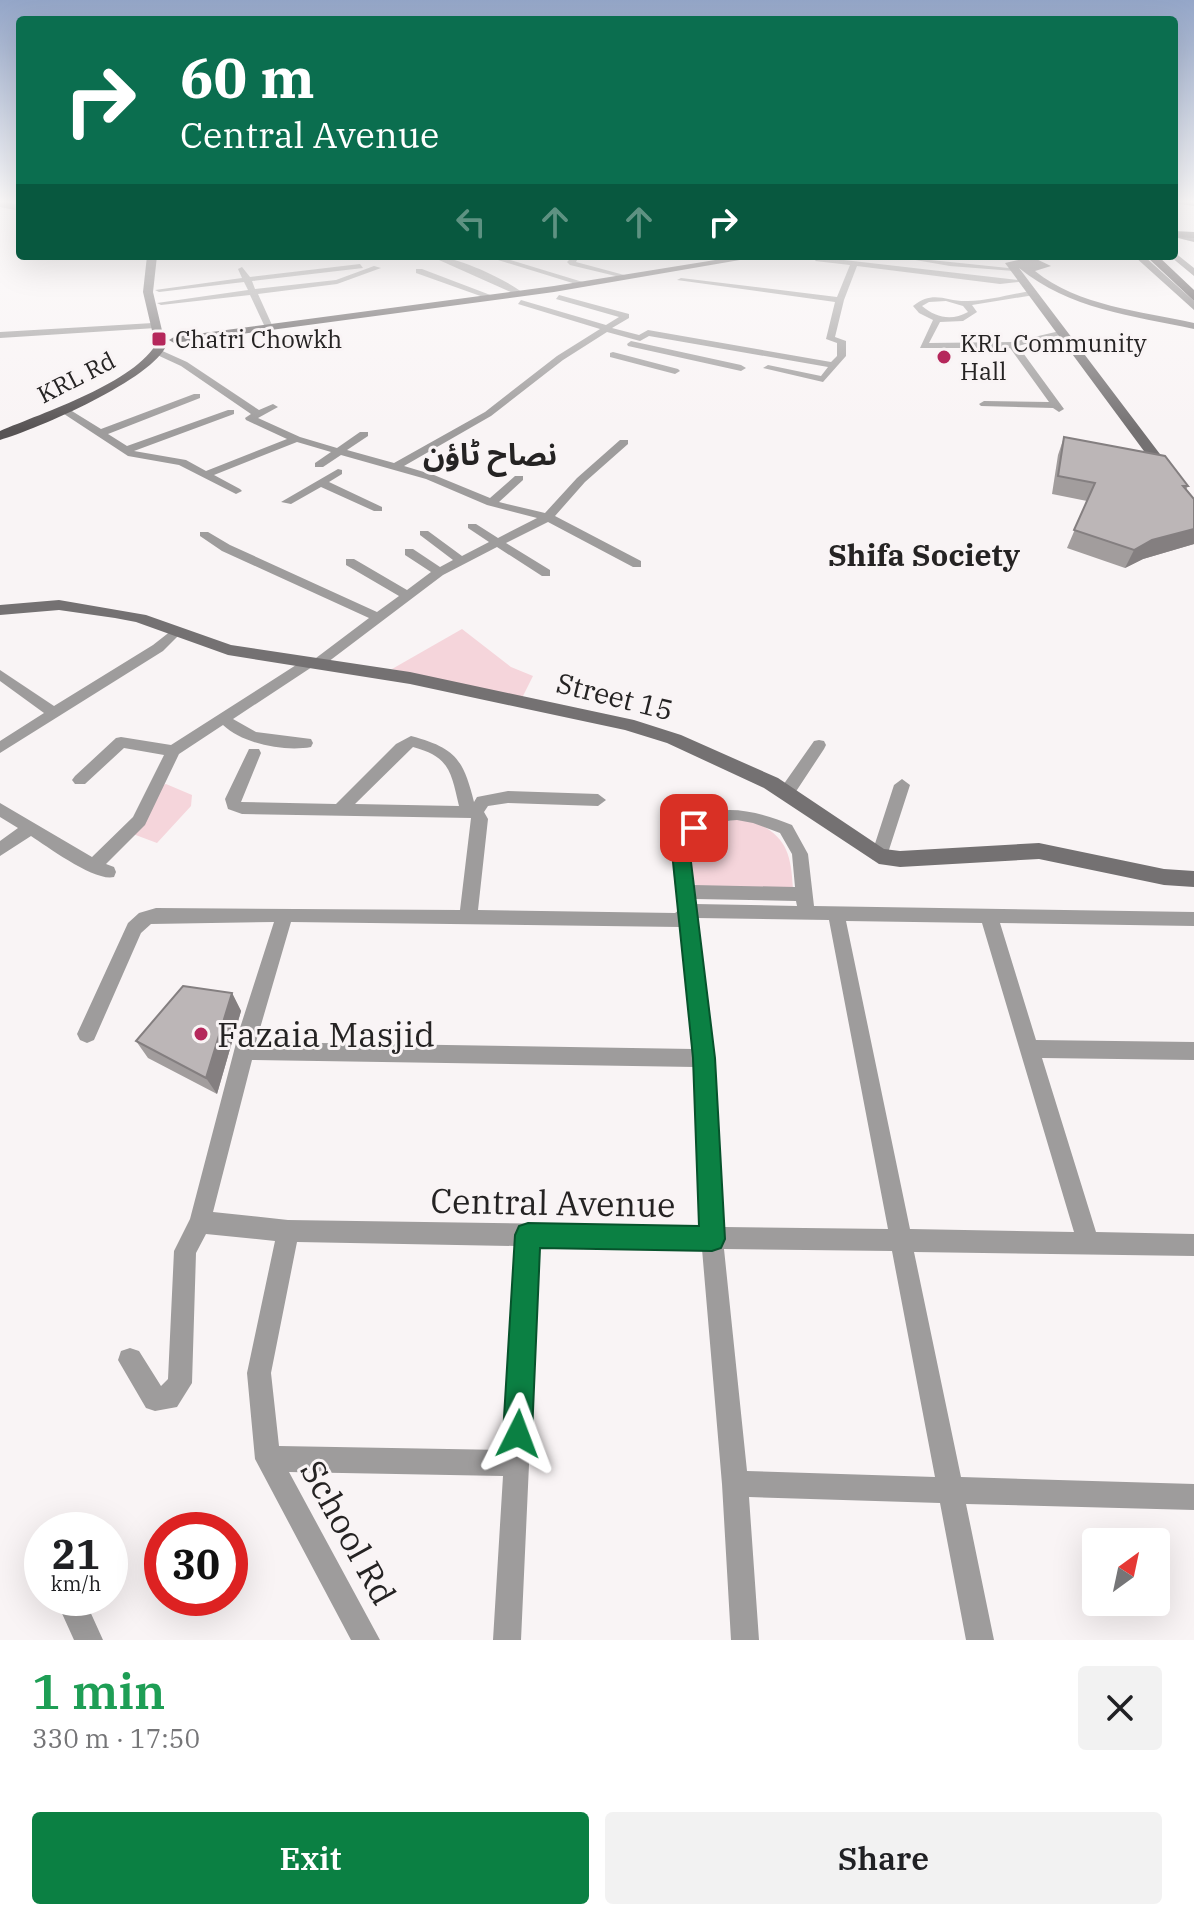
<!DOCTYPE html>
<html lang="en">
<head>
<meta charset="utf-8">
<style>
  :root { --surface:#fff; --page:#f2f2f2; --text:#202124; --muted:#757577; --accent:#0b8043 }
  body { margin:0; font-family:"IBM Plex Serif","Noto Sans Arabic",serif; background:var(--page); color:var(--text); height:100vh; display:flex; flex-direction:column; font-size:30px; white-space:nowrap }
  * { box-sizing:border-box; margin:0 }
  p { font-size:26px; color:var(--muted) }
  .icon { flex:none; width:44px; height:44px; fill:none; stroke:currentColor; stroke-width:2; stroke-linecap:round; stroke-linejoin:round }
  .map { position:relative; height:1640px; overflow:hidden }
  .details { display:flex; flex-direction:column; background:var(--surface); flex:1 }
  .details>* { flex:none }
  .top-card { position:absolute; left:16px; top:16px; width:1162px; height:244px; border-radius:8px; box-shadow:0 8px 32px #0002; background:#0b6e4f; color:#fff; overflow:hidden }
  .needle { width:52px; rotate:33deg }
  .fabs { position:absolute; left:1082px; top:1528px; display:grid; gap:16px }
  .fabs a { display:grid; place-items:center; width:88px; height:88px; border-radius:8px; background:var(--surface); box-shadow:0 8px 32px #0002; font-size:40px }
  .speed { position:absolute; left:24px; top:1512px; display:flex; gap:16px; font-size:40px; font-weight:700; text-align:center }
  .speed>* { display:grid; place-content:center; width:104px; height:104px; border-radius:50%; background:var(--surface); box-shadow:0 8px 32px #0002; line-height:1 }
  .speed small { font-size:20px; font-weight:400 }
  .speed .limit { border:12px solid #d22; background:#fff; color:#111 }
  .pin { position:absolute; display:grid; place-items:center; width:68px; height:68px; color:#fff; margin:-34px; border-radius:16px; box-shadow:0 4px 12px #0006 }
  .me { position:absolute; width:88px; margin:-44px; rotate:3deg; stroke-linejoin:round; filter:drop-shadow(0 0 6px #0008) }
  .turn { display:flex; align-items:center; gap:28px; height:168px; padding:0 32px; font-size:36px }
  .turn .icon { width:104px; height:104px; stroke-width:2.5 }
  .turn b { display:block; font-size:56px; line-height:68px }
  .lanes { display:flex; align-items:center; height:76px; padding:0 32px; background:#0003; justify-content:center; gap:40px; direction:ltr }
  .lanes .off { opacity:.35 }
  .round { display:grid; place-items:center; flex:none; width:84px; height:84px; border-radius:8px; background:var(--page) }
  .overview { display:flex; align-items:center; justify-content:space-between; height:136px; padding:0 32px }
  h1 { font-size:48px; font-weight:600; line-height:60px; color:#1e9e55 }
  .action { display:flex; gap:16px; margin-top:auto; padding:16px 32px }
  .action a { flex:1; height:92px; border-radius:8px; background:var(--accent); color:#fff; font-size:32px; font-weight:600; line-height:92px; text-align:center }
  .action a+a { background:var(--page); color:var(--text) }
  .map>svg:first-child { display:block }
  .green { fill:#f5d5db }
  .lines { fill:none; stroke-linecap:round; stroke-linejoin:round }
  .street { fill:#9e9c9c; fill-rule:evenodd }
  .secondary { fill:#747172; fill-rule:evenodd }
  .primary { fill:#575354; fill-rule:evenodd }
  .highway { fill:#3f3a3b; fill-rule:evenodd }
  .wall { fill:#a29d9d }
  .shaded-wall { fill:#847f80 }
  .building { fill:#bcb6b7; stroke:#847f80; stroke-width:2 }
  .route { fill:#0b8043; stroke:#07532c; stroke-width:2 }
  .poi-dot { fill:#b5275b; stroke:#f9f4f5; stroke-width:3 }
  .labels { text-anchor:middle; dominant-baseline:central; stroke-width:6; stroke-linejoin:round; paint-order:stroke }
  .far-poi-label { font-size:24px; fill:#252323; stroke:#f9f4f5; text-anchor:start }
  .far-street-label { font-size:24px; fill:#252323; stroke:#f9f4f5 }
  .street-label { font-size:28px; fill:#252323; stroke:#f9f4f5 }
  .far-district-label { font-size:30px; font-weight:bold; fill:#252323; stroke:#f9f4f5 }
  .near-poi-label { font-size:34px; fill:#252323; stroke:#f9f4f5; text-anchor:start }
  .near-street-label { font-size:34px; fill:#252323; stroke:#f9f4f5 }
</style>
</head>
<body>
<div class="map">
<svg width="1194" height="1640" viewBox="0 0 1194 1640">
  <rect width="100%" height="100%" fill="#f9f4f5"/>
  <!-- green -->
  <path class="green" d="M462 629 511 667 533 676 522 698 392 669Z
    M166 784 192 795 191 806 157 843 133 834 161 786Z
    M748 819C785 834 791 850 793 889L697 887C691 879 692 872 691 862 689 824 717 820 748 819Z"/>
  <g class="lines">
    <!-- street -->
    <path class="street" d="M430 256C456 256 501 277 522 292L515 294Z
      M485 256H497L586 283 579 285Z
      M562 256H579L576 262 628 276 624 278 570 265 567 262 570 259Z
      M892 256 1018 269 1014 271 950 266Z
      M818 257 1026 281 1000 284 857 266 844 300 835 337 846 341V356L823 382 763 368 768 365 821 376 828 367 649 336 640 341 607 332 563 360 491 416 404 466 434 475 490 498 515 476H523V480L499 502 545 513 577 478 620 440H628V444L585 482 555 516 641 561V567H633L548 522 506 543 550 570V576H542L497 547 443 575 324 665H315L233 719 256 732 311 739 313 743 311 747C285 752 243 744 223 725L179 754 145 825 106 864 114 867 116 872 114 877C95 882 48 847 31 836L0 856V841L18 828 0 817V803L92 857 133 817 164 755 124 748 85 784H75L72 780 75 776 116 738 121 737 171 745 307 658H316L369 618 222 551 200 536V532H208L230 545 377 612 399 596 346 565V559H354L407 590 431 572 405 555V549H413L440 567 453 560 420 535V531H428L462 556 489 542 468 528V524H476L498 538 537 518 487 505 426 479 341 455 323 467H315V463L331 452 297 442 214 475 240 489 242 491 236 494 179 465 128 456 61 412V408H67L101 429 194 394H200V398L108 434 127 446 228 410H234V414L134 451 186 460 206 471 287 439 246 420 245 418 251 414 181 366 155 354 154 352 158 349 187 362 259 410 273 404 278 407 258 418 300 437 337 448 360 432H368V436L347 450 394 463 485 412 557 356 600 329 518 304 521 300 606 325 619 317 556 299 559 295 629 314V318L612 328 639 335 648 330 831 362 837 356V343L826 339 835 302 677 280 681 278 837 297 850 265 815 261Z
      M360 264 363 268 252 281 255 289 336 280 374 266 381 268 337 284 258 294 272 325 268 328 264 325 250 295 161 305 157 303 248 290 244 282 159 292 155 290 242 278 238 269 242 267 250 277Z
      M416 269H422L493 296 486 298 416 273Z
      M1031 291 1034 295 972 305 977 312 963 321 940 322 929 343 1013 342 1064 330V334L1018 346 1064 409 1059 412 1053 408 981 406 979 404 984 401 1049 402 1010 348H920L933 320 919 313 913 306C934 289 946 302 968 301 988 301 1011 294 1031 291ZM946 301 963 306 968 312C952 321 936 318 922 306L929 302Z
      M153 323 156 324V328L0 338V332Z
      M631 341 741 365 746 368 741 371 628 346 627 344Z
      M613 352 678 369 680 371 675 374 610 357V353Z
      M338 469 342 470V474L329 482 382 507V511H374L321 487 291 504 281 502Z
      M176 627 183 631 163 651 0 753V741L44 713 0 681V670L54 706 153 645Z
      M411 736C455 748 463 758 474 802L477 797 508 791 598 794 606 800 598 806 508 803 488 806 484 812 488 819 478 910 675 913 679 910C677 895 672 876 674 861 682 794 747 806 792 825L808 854 814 906 1194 912V926L1000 923 1036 1040 1194 1042V1060L1042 1058 1096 1232 1194 1234V1256L914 1252 961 1477 1194 1484V1510L966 1504 994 1640H966L940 1503 749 1497 759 1640H731L722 1484 702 1249 539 1246 521 1640H493L503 1476 289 1472 380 1640H351L255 1459 247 1373 275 1241 206 1234 196 1253 192 1383 177 1407 155 1411 146 1408 118 1360 121 1351 130 1348 139 1351 161 1386 168 1379 174 1251 190 1219 240 1028 274 922 151 924 141 933 94 1040 87 1043 80 1040 77 1034 128 923 139 913 156 908 460 910 471 818 242 814 228 809 225 799 249 749H259L261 753 241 802 336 804 396 744ZM413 747C450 757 451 772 459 806L355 804ZM737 820 753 823 780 833 792 854 795 887 693 885C689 849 694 822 737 820ZM695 899 796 901 797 906 695 904ZM697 918 829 920 888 1229 723 1227 714 1058ZM846 921 982 923 1074 1232 910 1229ZM291 922 680 927 693 1049 256 1042ZM252 1060 695 1067 700 1226 288 1220 213 1212ZM297 1242 516 1246 504 1450 279 1446 271 1373ZM724 1249 892 1251 935 1477 747 1471Z
      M819 740 824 741 826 745 824 749 793 796H781L779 792 781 788 814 741Z
      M902 779 910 785 887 856 885 860H873L871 856 894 785Z
      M55 1598H84L103 1640H74Z"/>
    <!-- secondary -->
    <path class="secondary" d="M0 201 20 205V211L0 207Z
      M1174 252 1194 268V276L1171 257Z
      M147 256H157L153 292 164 339 159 342 154 339 143 292Z
      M1134 256H1144L1194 301V310Z
      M1032 257 1051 266 1035 271C1078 306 1141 311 1194 323V329C1133 316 1069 309 1019 268L1194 499V513L1189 512 1005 263Z
      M59 600 146 615 231 645 410 672 634 720 681 735 778 778 884 849 900 851 1039 843 1164 869 1194 871V887L1164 885 1039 859 900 867 879 864 764 788 667 743 625 730 410 684 228 655 136 622 115 618 59 610 0 615V605Z"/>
    <!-- primary -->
    <path class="primary" d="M1174 231 1194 236V242L1174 237Z
      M740 256H763L554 292 174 343 169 340 174 337 554 286Z
      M1011 256H1034L1029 259Z
      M157 342 167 344C154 379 37 429 0 440V431C42 413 137 382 157 342Z"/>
    <!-- highway -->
    <path class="highway" d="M1174 200H1194V206L1174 203Z
      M1174 231 1194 232V238L1174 237Z
      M1087 256H1100L1094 259Z
      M1146 256H1158L1194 290V301Z"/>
  </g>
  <!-- wall -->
  <path class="wall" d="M1064 437 1188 486 1186 490 1194 499V544L1143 559 1125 568 1067 548 1087 501 1052 494 1058 455Z
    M232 993 241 1011 217 1094 148 1058 136 1041Z"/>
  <!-- shaded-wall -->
  <path class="shaded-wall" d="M1194 529V544L1143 559 1125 568 1134 550 1152 540Z
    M232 993 241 1011 217 1094 206 1078Z"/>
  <!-- building -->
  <path class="building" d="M1064 437 1165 456 1188 486H1183L1194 499V529L1152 540 1134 550 1074 530 1095 483 1058 476Z
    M183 986 232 993 206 1078 136 1041Z"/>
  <!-- sky -->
  <linearGradient id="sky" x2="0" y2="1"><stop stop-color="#94a6c8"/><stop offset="0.47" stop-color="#fcfafa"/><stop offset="1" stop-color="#fcfafa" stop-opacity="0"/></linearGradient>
  <rect width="1194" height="430" fill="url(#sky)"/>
  <!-- route -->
  <path class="route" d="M694 821 704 828 694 845 691 862 715 1058 725 1239 721 1248 712 1251 540 1248 532 1434 528 1444 518 1449 508 1444 503 1434 515 1235 519 1226 528 1223 699 1226 693 1058 673 862 675 844 688 823Z"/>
  <!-- markers -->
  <g class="poi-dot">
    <rect x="151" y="331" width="16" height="16" rx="4"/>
    <circle cx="944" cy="357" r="8"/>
    <circle cx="201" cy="1034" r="8"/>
  </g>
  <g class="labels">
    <!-- far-poi labels -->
    <g class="far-poi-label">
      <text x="175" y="339">Chatri Chowkh</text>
      <text x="960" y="343">KRL Community<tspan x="960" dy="28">Hall</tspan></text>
    </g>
    <!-- far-street labels -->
    <g class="far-street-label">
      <text transform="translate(76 377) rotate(-27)">KRL Rd</text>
    </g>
    <!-- street labels -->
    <g class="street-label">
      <text transform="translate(615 696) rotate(14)">Street 15</text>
    </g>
    <!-- far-district labels -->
    <g class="far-district-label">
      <text x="490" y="453">نصاح ٹاؤن</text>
      <text x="924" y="554">Shifa Society</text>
    </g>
    <!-- near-poi labels -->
    <g class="near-poi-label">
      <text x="217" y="1034">Fazaia Masjid</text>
    </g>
    <!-- near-street labels -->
    <g class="near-street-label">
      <text transform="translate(553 1202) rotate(1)">Central Avenue</text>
      <text transform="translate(349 1532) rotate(61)">School Rd</text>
    </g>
  </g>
</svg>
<div class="fabs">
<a><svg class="needle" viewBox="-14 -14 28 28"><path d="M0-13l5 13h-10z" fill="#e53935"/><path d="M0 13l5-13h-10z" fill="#757577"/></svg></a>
</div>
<div class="speed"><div>21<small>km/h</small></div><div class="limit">30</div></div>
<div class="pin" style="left:694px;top:828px;background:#d93025"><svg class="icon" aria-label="arrive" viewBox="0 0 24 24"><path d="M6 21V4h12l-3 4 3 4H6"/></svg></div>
<svg class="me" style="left:518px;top:1434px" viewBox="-20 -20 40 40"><path d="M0-17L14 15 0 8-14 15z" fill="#0b8043" stroke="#fff" stroke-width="4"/></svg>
<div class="top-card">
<div class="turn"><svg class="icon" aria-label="right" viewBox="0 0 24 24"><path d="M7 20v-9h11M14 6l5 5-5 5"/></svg><div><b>60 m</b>Central Avenue</div></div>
<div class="lanes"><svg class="icon off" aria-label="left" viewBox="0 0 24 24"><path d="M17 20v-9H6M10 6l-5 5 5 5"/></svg><svg class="icon off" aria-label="ahead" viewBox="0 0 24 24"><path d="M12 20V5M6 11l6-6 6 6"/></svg><svg class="icon off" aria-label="ahead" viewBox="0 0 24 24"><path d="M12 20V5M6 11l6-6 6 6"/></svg><svg class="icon" aria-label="right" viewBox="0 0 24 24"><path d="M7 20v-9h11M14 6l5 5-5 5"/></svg></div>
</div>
</div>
<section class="details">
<div class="overview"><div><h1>1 min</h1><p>330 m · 17:50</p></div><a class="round"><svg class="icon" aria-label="close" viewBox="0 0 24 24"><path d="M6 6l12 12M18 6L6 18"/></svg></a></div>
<div class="action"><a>Exit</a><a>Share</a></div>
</section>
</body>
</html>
